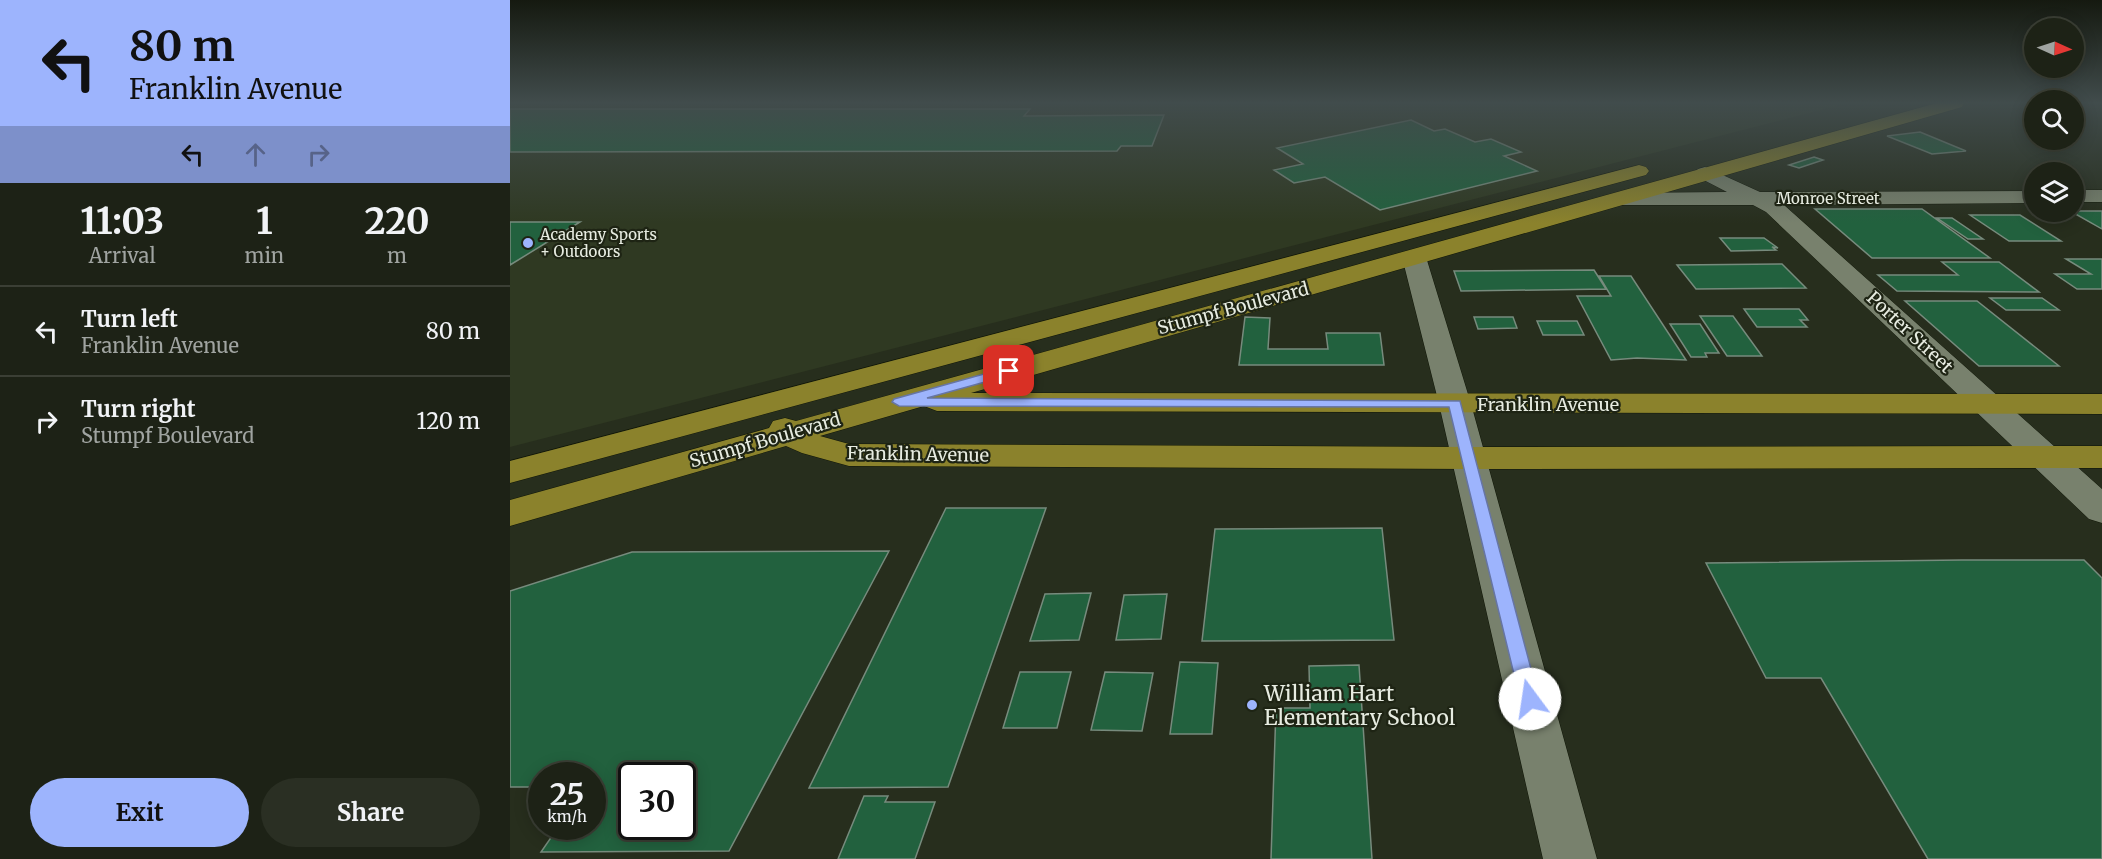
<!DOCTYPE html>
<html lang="en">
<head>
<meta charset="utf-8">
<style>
  :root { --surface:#1d2216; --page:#2a2f23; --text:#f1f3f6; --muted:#a0a4a1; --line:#3b3f35; --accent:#9db4fd }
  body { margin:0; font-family:Merriweather,serif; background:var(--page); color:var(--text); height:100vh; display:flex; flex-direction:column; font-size:22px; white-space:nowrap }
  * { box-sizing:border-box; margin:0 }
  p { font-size:20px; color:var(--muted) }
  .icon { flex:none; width:33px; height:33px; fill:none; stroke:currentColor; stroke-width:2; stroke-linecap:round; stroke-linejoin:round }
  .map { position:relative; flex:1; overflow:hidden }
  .drawer { display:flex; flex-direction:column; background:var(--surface); width:510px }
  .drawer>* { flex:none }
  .top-card { background:#9db4fd; color:#111; overflow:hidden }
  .needle { width:39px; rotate:93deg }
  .buttons { position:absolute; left:1514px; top:18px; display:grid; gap:12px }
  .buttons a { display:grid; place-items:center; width:60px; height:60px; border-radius:50%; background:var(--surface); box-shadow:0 3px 15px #0003,0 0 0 2px var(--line); font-size:30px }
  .speed { position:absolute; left:18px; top:762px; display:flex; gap:12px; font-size:30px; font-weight:700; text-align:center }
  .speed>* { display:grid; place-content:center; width:78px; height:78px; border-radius:50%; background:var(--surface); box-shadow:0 3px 15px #0003,0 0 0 2px var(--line); line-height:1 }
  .speed small { font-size:15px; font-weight:400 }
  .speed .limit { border:3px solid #111; border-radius:9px; background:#fff; color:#111 }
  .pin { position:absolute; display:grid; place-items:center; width:51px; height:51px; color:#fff; margin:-26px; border-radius:12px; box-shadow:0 3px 9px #0006 }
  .me { position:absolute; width:66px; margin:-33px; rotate:346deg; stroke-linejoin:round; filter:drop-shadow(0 0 4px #0008) }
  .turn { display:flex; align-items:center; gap:21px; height:126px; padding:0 30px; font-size:27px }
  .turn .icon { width:78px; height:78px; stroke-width:2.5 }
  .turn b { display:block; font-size:42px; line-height:51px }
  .lanes { display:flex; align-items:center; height:57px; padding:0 30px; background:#0003; justify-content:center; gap:30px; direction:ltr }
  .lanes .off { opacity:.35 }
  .eta { display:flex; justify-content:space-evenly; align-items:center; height:102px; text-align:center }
  .eta b { font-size:36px; font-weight:700; line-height:42px }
  .action { display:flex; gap:12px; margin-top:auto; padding:12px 30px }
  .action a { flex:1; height:69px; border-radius:36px; background:var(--accent); color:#111; font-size:24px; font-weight:700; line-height:69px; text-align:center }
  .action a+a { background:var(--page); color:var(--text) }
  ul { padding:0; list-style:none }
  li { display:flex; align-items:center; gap:18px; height:90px; padding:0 30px; border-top:2px solid var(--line) }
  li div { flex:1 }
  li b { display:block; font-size:22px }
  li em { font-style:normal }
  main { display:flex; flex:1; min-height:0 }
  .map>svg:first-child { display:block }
  .built { fill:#2f3922 }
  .building { fill:#22613e; stroke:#778b7d; stroke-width:1.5; fill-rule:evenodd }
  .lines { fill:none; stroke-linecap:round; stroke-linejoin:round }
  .minor-casing { stroke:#101607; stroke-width:1 }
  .major-casing { stroke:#101607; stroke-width:1 }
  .minor { fill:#78816d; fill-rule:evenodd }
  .major { fill:#8b822c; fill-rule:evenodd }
  .route { fill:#9db4fd; stroke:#6675a4; stroke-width:1.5 }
  .poi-dot { fill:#9db4fd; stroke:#1e2414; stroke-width:2 }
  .labels { text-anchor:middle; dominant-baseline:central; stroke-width:4.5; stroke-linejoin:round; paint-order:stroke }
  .far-street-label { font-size:15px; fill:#e7ece1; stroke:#1e2414 }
  .far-poi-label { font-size:15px; fill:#e7ece1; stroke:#1e2414; text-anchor:start }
  .street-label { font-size:18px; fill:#e7ece1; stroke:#1e2414 }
  .near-poi-label { font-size:21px; fill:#e7ece1; stroke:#1e2414; text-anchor:start }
</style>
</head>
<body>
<main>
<section class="drawer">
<div class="top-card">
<div class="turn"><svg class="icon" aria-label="left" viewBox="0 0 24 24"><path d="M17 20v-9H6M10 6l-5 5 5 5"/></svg><div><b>80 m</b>Franklin Avenue</div></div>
<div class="lanes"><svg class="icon" aria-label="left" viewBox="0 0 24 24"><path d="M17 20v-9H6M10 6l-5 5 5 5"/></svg><svg class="icon off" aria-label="ahead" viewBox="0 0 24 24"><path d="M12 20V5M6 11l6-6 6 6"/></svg><svg class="icon off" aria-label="right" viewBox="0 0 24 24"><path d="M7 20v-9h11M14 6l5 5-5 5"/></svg></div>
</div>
<div class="eta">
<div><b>11:03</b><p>Arrival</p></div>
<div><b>1</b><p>min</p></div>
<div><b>220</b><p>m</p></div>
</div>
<ul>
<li><svg class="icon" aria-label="left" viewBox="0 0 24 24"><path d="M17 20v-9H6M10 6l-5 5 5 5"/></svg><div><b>Turn left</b><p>Franklin Avenue</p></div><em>80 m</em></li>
<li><svg class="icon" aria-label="right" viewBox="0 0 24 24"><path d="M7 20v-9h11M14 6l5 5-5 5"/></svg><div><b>Turn right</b><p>Stumpf Boulevard</p></div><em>120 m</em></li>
</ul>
<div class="action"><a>Exit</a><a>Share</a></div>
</section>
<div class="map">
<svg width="1592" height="859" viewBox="0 0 1592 859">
  <rect width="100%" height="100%" fill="#272e1d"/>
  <!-- built -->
  <path class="built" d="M0 103H1338L0 447Z"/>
  <!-- building -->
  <path class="building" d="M0 109H520L514 116 654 115 642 146H611L607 151 0 152Z
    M901 120 924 131 935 129 965 142 981 139 1011 152 994 156 1027 171 870 210 815 177 784 183 764 170 793 164 767 148Z
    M1410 132 1456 151 1422 154 1377 136Z
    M1304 157 1313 160 1289 168 1279 165Z
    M1305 209H1412L1480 258H1362Z
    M1563 211H1592V229L1562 212Z
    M1460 215H1510L1551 241H1499Z
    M1427 218H1442L1473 239H1458Z
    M0 222H70L0 265Z
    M1210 238H1254L1268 248 1262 247 1266 250 1221 251Z
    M1556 259H1592V289H1567L1545 274H1581Z
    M1432 262H1489L1529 292 1387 291 1368 275H1448Z
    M1272 264 1296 288 1186 289 1167 265Z
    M1084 270 1096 289 951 291 944 271Z
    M1089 276H1121L1176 360 1127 358 1101 360 1067 296H1101Z
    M1480 298H1532L1549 310H1496Z
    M1395 301H1467L1549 366H1469Z
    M1234 309H1289L1298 320H1290L1297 327H1247Z
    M1190 316H1223L1252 356H1217Z
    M735 317 760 318 758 349H818L816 333H870L874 365H729Z
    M964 317H1003L1007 328 968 329Z
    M1027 321H1067L1074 335H1033Z
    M1160 324H1190L1209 353H1195L1197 357H1181Z
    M436 508H536L438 787 299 788Z
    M872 528 884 640 692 641 705 529Z
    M379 551 219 851 31 852 49 826H82V776H32V787H0V591L122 552ZM122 776H172V826H122Z
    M1452 560H1574L1592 578V859H1418L1311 678H1256L1196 563Z
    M581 593 569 640 520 641 535 594Z
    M657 594 651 639 606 640 614 595Z
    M670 662 708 663 702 734H660Z
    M849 665 862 859H761L766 708H800L799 666Z
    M510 672H561L547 728H493Z
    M595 672 643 673 632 731 581 730Z
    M354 796H378L375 802H425L405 859H328Z"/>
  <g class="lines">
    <defs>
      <path id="minor" d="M1195 167 1250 192 1524 191V203L1274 205 1592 489V523L1579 519 1256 212 1243 205H1112L1104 204 1101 199 1104 194 1112 193 1217 192 1188 177 1185 173 1188 169Z
        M1563 190H1592V202H1563Z
        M904 250 913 252 916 257 961 404 1087 859H1033L929 404 892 257 895 252Z"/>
      <path id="major" d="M1427 103H1454L1452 107 461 393 1592 394V414L427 411 414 406 310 436 339 444 959 447 1592 446V468L959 469 339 466 292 453 276 446 0 526V500L259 428 263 421 275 418 286 421Z
        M1129 165 1136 167 1139 171 1136 175 0 483V461Z"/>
    </defs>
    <!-- minor casing -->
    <use href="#minor" class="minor-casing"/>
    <!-- major casing -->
    <use href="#major" class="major-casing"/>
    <!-- minor -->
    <use href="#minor" class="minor"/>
    <!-- major -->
    <use href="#major" class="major"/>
  </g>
  <!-- sky -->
  <linearGradient id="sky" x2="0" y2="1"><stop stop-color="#151910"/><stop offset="0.46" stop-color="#414c4c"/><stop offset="1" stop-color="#414c4c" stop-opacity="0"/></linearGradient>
  <rect width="1592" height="223" fill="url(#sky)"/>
  <!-- route -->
  <path class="route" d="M499 367 506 371 504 374 417 398 950 401 1029 699 1026 704 1020 707 1013 704 1010 699 939 407 389 406 382 402 384 399Z"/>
  <!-- markers -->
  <g class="poi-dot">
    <circle cx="18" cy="243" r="6"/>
    <circle cx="742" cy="705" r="6"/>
  </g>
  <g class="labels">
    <!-- far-street labels -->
    <g class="far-street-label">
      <text x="1318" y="198">Monroe Street</text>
    </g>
    <!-- far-poi labels -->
    <g class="far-poi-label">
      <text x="30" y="234">Academy Sports<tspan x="30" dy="17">+ Outdoors</tspan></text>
    </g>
    <!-- street labels -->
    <g class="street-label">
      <text transform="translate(723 308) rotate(-15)">Stumpf Boulevard</text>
      <text transform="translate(1400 332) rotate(43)">Porter Street</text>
      <text x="1038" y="404">Franklin Avenue</text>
      <text transform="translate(255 440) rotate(-16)">Stumpf Boulevard</text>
      <text transform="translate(408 454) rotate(1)">Franklin Avenue</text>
    </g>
    <!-- near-poi labels -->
    <g class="near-poi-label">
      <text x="754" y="693">William Hart<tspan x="754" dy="24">Elementary School</tspan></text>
    </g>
  </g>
</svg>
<div class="buttons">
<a><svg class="needle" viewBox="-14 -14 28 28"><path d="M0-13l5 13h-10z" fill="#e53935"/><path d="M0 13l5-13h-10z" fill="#a0a4a1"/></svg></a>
<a><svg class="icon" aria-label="search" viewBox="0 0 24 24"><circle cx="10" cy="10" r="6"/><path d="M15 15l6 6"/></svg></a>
<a><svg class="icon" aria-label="layers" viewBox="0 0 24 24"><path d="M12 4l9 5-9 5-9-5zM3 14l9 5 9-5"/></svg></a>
</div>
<div class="speed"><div>25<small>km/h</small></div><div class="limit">30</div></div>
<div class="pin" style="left:499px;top:371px;background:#d93025"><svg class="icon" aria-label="arrive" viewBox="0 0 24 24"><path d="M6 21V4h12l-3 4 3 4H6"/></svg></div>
<svg class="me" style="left:1020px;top:699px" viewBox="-20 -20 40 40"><circle r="19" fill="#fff"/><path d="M0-13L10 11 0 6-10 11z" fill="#9db4fd"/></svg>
</div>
</main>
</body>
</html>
